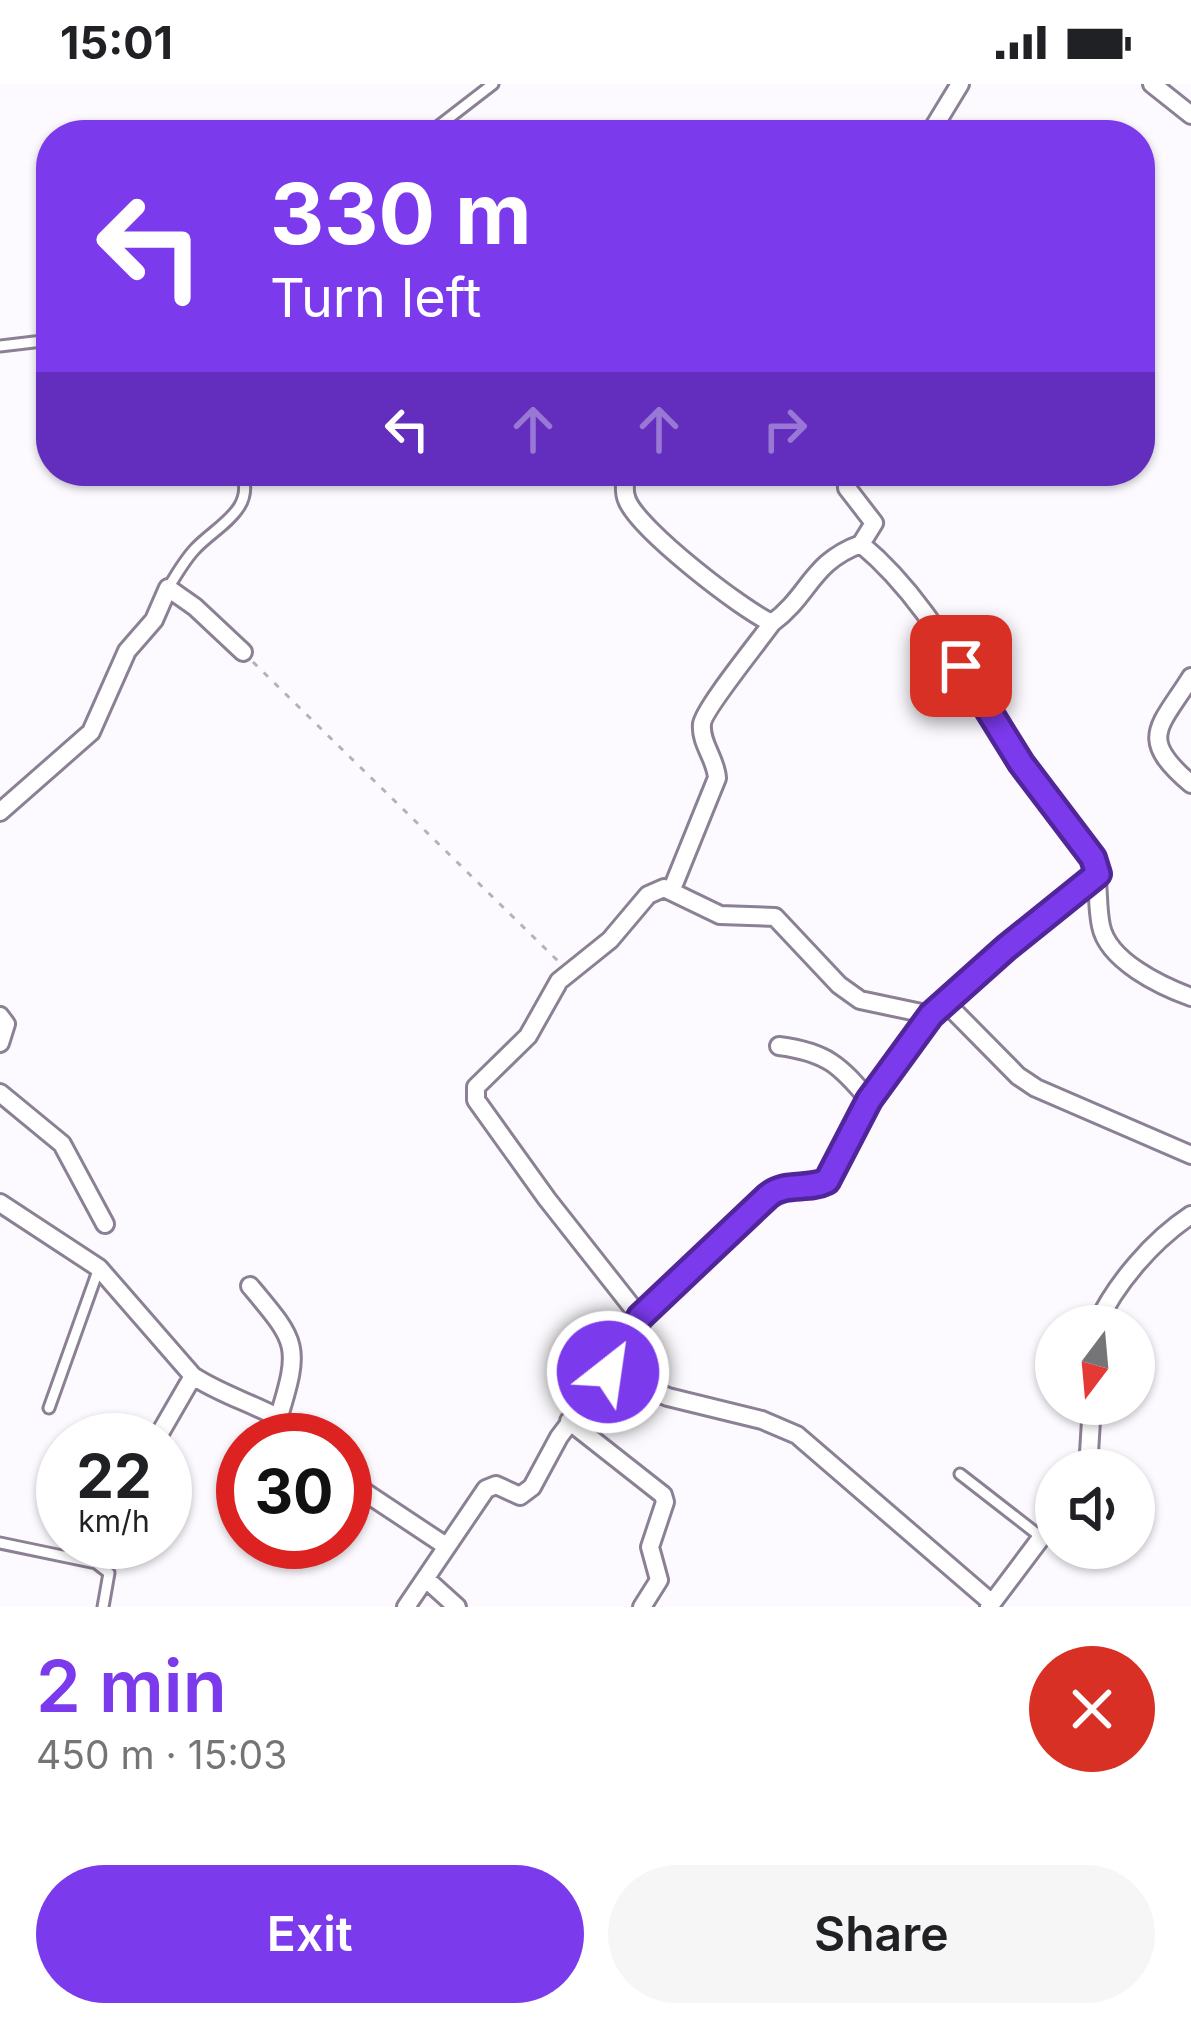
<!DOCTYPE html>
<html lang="en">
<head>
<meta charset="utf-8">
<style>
  :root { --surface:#fff; --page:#f6f6f6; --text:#202124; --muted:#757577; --accent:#7c3aed }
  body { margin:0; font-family:Inter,sans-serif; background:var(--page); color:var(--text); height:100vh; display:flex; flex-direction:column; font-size:45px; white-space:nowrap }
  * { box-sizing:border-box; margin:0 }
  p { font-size:39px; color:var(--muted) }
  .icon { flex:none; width:66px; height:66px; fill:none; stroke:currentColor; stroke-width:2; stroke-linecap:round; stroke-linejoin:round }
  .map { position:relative; height:1523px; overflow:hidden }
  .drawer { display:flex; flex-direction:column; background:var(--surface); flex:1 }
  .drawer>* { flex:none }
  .guide { position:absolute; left:36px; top:36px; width:1119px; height:366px; border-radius:48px; box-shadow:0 3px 9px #0004; background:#7c3aed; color:#fff; overflow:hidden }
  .needle { width:78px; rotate:196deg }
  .fabs { position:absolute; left:1035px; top:1221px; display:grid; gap:24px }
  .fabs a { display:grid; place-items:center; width:120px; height:120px; border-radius:50%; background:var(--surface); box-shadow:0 3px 9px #0004; font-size:60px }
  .speed { position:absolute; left:36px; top:1329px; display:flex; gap:24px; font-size:60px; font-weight:700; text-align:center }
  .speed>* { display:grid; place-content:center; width:156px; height:156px; border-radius:50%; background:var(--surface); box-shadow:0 3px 9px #0004; line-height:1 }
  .speed small { font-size:30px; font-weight:400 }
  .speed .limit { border:18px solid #d22; background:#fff; color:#111 }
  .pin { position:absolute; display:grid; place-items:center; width:102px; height:102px; color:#fff; margin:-51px; border-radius:24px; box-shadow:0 6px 18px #0006 }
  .me { position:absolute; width:132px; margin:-66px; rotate:30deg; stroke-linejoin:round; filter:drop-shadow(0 0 9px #0008) }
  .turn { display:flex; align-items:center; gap:42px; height:252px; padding:0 36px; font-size:54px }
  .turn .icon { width:156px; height:156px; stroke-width:2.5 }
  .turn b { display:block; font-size:84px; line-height:102px }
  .lanes { display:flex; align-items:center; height:114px; padding:0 36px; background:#0003; justify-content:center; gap:60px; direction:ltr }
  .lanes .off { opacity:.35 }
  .round { display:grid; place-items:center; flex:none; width:126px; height:126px; border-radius:63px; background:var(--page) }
  .summary { display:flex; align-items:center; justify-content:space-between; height:204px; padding:0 36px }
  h1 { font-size:72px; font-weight:600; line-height:90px; color:var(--accent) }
  .primary-button { display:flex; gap:24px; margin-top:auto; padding:24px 36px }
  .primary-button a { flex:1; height:138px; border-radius:72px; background:var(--accent); color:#fff; font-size:48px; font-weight:600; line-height:138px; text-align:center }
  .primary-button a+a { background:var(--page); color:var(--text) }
  .status { display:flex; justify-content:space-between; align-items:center; height:84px; padding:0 60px; background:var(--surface); direction:ltr }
  .status svg { height:33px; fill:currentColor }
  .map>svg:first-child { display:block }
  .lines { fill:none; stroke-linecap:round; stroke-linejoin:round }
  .service-casing { stroke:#8c8095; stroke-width:15 }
  .minor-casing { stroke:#8c8095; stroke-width:22 }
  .path { stroke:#b5b2b7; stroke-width:3; stroke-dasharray:6 9; stroke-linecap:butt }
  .service { stroke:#fff; stroke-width:9 }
  .minor { stroke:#fff; stroke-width:16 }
  .route-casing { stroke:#51269a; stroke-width:30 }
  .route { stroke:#7c3aed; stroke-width:21 }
</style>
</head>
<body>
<div class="status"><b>15:01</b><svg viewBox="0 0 49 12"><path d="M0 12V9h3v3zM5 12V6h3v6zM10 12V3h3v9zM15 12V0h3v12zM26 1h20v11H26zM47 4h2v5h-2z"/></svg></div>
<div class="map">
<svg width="1191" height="1523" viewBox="0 0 1191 1523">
  <rect width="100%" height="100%" fill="#fcfafe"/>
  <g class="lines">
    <defs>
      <path id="service" d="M427 51 493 0
        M0 262 51 256
        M168 504C177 490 185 475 196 464 218 441 257 425 241 387
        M49 1324 99 1184
        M960 1390 1041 1453
        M0 1459 96 1479 109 1489 103 1523"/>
      <path id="minor" d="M1152 0 1191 31
        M929 51 960 0
        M627 387C625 396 623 407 627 416 638 445 742 526 772 539 810 511 811 478 861 460 920 509 955 575 995 638 1025 686 1057 731 1093 774 1100 796 1096 819 1101 842 1108 877 1161 902 1191 913
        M846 387 847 404 874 439 861 460
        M1191 593C1159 644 1137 654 1191 700
        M0 728 91 648 127 567 154 536 168 504 195 523 243 568
        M672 805 717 694C716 675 700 659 702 640 703 626 760 556 772 539
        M944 917 1018 992 1036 1004 1191 1071
        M0 932 6 940 0 959
        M779 962C826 968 840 981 869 1016
        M0 1009 62 1060 105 1140
        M0 1119 99 1184 193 1292C231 1317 277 1325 311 1356
        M250 1202C297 1258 301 1261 279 1332
        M640 1233 776 1105 816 1103 827 1097 869 1016 931 931 1007 864 1098 791
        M1096 1242C1115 1200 1153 1156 1191 1131
        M608 1288 668 1313 762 1336 797 1351 992 1519
        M569 1337 663 1411 665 1418 650 1463 659 1496 642 1523
        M156 1356 193 1292
        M1083 1386 1089 1369 1092 1320
        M345 1395 446 1462
        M426 1495 457 1523
        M406 1523 486 1405 496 1401 520 1412 532 1403 559 1353 608 1288 640 1233 547 1115 476 1016V1003L528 952 559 897 610 856 648 811 664 804 720 831 775 833 839 901 860 916 931 931
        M989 1523 1056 1434"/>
    </defs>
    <!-- service casing -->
    <use href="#service" class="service-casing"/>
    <!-- minor casing -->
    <use href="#minor" class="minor-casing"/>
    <!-- path -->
    <path class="path" d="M253 578 559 878"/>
    <!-- service -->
    <use href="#service" class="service"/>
    <!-- minor -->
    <use href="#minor" class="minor"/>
  </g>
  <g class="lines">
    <defs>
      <path id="route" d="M608 1288 640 1233 768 1112C786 1097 807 1107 827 1097L869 1016 931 931 1006 864 1098 790 1093 774 1021 679 961 582"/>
    </defs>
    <!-- route casing -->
    <use href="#route" class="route-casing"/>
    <!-- route -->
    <use href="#route" class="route"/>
  </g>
</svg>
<div class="fabs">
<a><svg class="needle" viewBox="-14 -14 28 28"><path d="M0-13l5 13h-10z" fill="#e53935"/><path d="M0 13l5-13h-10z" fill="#757577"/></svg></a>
<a><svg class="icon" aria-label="sound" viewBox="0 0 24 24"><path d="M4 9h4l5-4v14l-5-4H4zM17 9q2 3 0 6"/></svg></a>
</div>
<div class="speed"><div>22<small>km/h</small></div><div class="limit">30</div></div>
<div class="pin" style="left:961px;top:582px;background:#d93025"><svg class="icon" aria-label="arrive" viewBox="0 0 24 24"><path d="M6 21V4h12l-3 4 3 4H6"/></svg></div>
<svg class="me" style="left:608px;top:1288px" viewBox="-20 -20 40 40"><circle r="17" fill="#7c3aed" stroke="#fff" stroke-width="3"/><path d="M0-11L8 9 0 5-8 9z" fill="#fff"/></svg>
<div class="guide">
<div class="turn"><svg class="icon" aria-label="left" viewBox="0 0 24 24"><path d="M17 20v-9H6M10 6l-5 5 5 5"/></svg><div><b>330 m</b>Turn left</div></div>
<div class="lanes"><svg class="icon" aria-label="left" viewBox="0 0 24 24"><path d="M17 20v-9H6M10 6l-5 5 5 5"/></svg><svg class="icon off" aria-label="ahead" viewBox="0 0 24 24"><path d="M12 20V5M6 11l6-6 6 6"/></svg><svg class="icon off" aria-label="ahead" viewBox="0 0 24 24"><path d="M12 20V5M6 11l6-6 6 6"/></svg><svg class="icon off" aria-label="right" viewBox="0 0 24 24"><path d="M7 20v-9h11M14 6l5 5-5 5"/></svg></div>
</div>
</div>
<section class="drawer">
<div class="summary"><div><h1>2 min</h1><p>450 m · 15:03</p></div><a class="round" style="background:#d93025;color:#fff"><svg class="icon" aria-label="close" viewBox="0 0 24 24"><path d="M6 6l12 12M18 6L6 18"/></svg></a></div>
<div class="primary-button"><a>Exit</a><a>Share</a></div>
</section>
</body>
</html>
